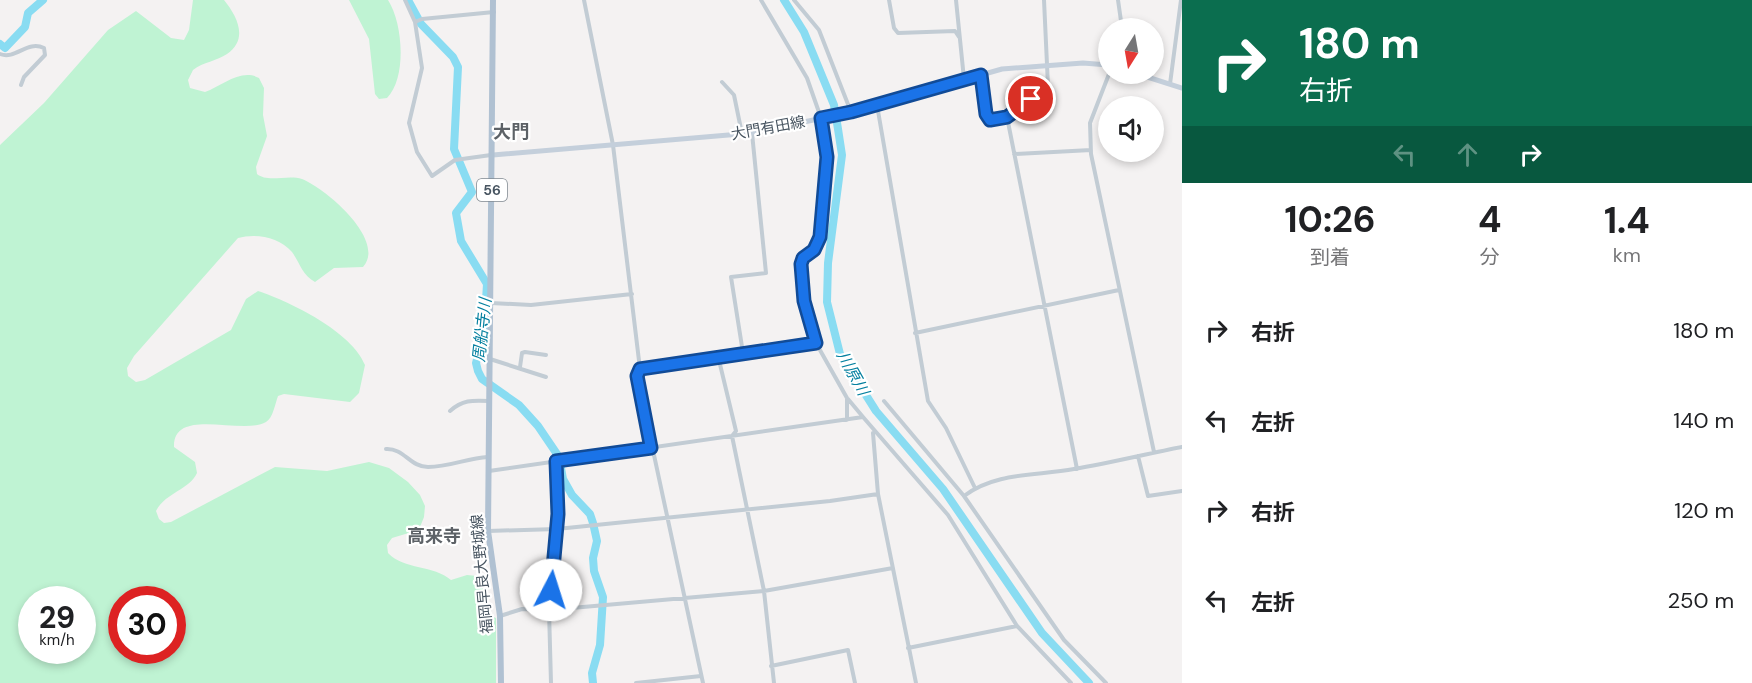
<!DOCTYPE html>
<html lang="ja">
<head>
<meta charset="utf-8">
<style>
  :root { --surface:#fff; --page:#f2f2f2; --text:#202124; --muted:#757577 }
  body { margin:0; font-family:"DM Sans","Noto Sans JP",sans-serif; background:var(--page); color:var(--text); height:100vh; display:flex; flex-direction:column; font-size:22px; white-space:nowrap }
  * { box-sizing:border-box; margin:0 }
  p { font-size:20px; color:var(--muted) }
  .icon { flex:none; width:33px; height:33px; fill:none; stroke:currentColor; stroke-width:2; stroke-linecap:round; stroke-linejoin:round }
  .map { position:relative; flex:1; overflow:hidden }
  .panel { display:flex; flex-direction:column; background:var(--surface); width:570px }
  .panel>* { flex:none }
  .hud { background:#0b6e4f; color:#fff; overflow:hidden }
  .needle { width:39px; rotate:191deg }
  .controls { position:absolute; left:1098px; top:18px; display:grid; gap:12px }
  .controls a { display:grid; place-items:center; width:66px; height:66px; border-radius:50%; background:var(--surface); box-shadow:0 3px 9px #0003; font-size:30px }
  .speed { position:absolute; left:18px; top:586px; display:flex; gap:12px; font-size:30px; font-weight:700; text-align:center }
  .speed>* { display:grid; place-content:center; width:78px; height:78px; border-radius:50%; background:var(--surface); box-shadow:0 3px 9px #0003; line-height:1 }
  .speed small { font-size:15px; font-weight:400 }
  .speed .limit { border:9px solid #d22; background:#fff; color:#111 }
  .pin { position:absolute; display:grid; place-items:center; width:51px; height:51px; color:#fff; margin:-26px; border:3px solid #fff; border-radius:50%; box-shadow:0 2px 6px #0007 }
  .me { position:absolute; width:66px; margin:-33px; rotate:5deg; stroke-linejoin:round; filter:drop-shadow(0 0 4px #0008) }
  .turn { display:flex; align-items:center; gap:21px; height:126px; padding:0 18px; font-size:27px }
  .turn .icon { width:78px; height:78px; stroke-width:2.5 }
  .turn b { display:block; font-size:42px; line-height:51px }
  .lanes { display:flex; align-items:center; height:57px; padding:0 18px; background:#0003; justify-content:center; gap:30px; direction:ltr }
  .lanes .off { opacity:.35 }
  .eta { display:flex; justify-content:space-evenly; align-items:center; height:102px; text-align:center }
  .eta b { font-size:36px; font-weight:700; line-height:42px }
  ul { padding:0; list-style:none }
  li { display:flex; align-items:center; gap:18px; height:90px; padding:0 18px }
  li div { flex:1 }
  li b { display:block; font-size:22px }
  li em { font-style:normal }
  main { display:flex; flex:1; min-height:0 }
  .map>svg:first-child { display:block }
  .green { fill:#bff3d3; fill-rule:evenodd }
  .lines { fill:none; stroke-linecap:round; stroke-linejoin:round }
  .river { stroke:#89dcf2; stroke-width:8 }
  .street { stroke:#c2ccd4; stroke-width:4 }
  .secondary { stroke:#c4cfdb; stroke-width:5 }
  .primary { stroke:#b0c1d2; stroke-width:6 }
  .route-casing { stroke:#114b97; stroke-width:15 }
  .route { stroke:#1a73e8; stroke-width:10 }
  .labels { text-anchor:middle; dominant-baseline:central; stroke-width:4.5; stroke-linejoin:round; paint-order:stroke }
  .shield { fill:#fff; stroke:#7f8890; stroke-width:1.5 }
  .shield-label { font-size:14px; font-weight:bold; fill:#485561 }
  .street-label { font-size:15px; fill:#485561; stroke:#fff }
  .water-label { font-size:16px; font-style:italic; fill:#0580a0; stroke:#fff }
  .quarter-label { font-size:18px; font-weight:bold; fill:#5d6267; stroke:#fff }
</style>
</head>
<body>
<main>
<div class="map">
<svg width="1182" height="683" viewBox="0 0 1182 683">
  <rect width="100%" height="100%" fill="#f4f2f2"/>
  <!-- green -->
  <path class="green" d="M193 0H224C237 16 249 39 227 54 217 61 203 62 193 70L188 80 190 88 205 92C222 86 241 68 259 78L264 88 263 115 267 136 256 167 257 174C268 183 288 174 302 179 325 188 387 240 363 267L334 268 315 282C302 275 300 263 292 252 279 237 256 233 238 238L134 356 127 368 128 376 136 382 145 380 231 330 246 299 258 291C291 302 352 332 365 365L359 393 350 402 284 394 278 396C275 404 273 418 266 422 243 436 173 406 174 447L195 462 197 473C189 490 165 493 156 511L159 519 164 523 171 522 275 467 327 471 369 462 389 468 408 482 420 495 425 506 424 517 420 527 412 532 392 538 387 545 388 553C404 570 434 565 451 580L467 575 477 576 487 589 481 611 496 618V683H0V145L44 103 108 30 136 11 171 38 184 40 189 30ZM32 600H82V651H32ZM122 600H172V651H122Z
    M349 0H388C403 23 407 78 387 98L379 99 375 94 369 39Z"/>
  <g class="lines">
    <!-- river -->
    <path class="river" d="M408 0 421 24 453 57 458 67 454 149 472 192 456 213 461 241 487 284 484 333 476 363 478 371 482 379 519 405 538 426 559 457 563 479 572 495 590 514 593 523 597 541 593 558 594 571 603 597 600 645 592 673 593 683
      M784 0 804 32 834 105 838 129 842 155 828 263 827 302 840 354 876 411 943 489 1042 633 1089 683
      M0 44 5 48 25 27 28 13 43 0"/>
    <!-- street -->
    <path class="street" d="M405 0 415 22 422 68 409 123 417 152 432 176 455 160 491 155
      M584 0 613 145 640 369 637 376 703 683
      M761 0 807 78 821 118
      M794 0 819 30 851 112
      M889 0 894 28 898 33 955 31 959 37
      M956 0 964 79
      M1118 0 1122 28
      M415 22 422 19 494 12
      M0 54C16 60 27 40 44 48L45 55 24 77 21 85
      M1109 74 1090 123 1091 154 1154 452
      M981 75 986 114 994 120 1007 117 1048 86 1044 0
      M722 82 734 95 742 134
      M1170 84 1181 0
      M877 105 928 401 946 428 975 488
      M1007 117 1077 469
      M1014 154 1091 150
      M491 303 531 305 632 294
      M915 333 1119 290
      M743 353 731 277 766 273 752 133
      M490 359 546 377
      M520 367 522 353 525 352 546 355
      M640 369 689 364 718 356
      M848 399 863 417
      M884 401 964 496 1064 640 1106 683
      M450 411C462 400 472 400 489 401
      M873 433 878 494 916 683
      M386 449C404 448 410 467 428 467 450 467 467 458 488 457
      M1138 456 1148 496 1182 491
      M489 471 863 417 948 515 1017 626 1071 683
      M964 496C995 472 1037 476 1074 469 1110 463 1146 454 1182 447
      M488 531 557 529 830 501 878 494
      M500 616 522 609 549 610 764 591 893 568
      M908 648 1017 626
      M771 666 848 650 855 683
      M551 683 549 610 558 514 556 461
      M636 683 701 676
      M774 683 764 591 732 436 736 431 718 356 816 343 847 398V420"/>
    <!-- secondary -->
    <path class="secondary" d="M1138 74 1182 88
      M493 155 752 133 851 112 1002 69 1083 63 1108 65
      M816 343 804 301 802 264 803 258 814 250 820 237 827 157 821 118"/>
    <!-- primary -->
    <path class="primary" d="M493 0 488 531 500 616 501 683"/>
  </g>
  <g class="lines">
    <defs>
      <path id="route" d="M551 590 558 514 556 461 651 448 637 376 640 369 816 343 804 301 801 264 803 258 814 250 820 237 827 157 821 118 851 112 981 75 986 114 990 120 1007 117 1031 99"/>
    </defs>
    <!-- route casing -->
    <use href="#route" class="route-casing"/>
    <!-- route -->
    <use href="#route" class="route"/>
  </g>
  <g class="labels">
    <!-- shield labels -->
    <rect class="shield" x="477" y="179" width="30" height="22" rx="4.5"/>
    <g class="shield-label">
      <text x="492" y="190">56</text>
    </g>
    <!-- street labels -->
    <g class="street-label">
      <text transform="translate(768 128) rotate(-10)">大門有田線</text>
      <text transform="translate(482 574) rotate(-95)">福岡早良大野城線</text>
    </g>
    <!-- water labels -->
    <g class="water-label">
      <text transform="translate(482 330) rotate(-84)">周船寺川</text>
      <text transform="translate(853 373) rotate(61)">川原川</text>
    </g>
    <!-- quarter labels -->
    <g class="quarter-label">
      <text x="511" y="132">大門</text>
      <text x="434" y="536">高来寺</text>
    </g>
  </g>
</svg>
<div class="controls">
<a><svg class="needle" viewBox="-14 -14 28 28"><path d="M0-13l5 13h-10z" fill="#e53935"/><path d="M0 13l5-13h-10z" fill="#757577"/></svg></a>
<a><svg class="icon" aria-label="sound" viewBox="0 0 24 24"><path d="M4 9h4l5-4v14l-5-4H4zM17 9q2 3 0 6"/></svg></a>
</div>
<div class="speed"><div>29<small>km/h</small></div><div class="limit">30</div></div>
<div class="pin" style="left:1031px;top:99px;background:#d93025"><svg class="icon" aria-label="arrive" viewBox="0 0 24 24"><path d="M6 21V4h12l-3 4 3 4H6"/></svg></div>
<svg class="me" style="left:551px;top:590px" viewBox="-20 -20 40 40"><circle r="19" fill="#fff"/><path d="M0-13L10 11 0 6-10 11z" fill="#1a73e8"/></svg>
</div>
<section class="panel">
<div class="hud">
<div class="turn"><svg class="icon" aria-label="right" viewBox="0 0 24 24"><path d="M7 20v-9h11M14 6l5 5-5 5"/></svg><div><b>180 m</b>右折</div></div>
<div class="lanes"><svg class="icon off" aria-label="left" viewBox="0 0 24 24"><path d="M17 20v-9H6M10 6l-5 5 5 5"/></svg><svg class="icon off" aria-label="ahead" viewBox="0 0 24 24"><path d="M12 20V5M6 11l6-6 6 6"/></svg><svg class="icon" aria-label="right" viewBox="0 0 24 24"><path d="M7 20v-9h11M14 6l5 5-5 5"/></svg></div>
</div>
<div class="eta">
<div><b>10:26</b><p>到着</p></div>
<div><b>4</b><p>分</p></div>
<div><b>1.4</b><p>km</p></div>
</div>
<ul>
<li><svg class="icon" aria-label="right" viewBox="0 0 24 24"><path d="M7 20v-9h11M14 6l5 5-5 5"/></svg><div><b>右折</b></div><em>180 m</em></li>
<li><svg class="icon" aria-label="left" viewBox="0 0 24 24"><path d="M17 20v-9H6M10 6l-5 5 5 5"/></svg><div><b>左折</b></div><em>140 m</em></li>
<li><svg class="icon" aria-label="right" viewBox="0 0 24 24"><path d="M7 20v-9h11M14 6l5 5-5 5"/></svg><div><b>右折</b></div><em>120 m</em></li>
<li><svg class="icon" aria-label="left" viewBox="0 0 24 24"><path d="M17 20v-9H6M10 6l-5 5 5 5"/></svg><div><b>左折</b></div><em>250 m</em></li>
</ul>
</section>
</main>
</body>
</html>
